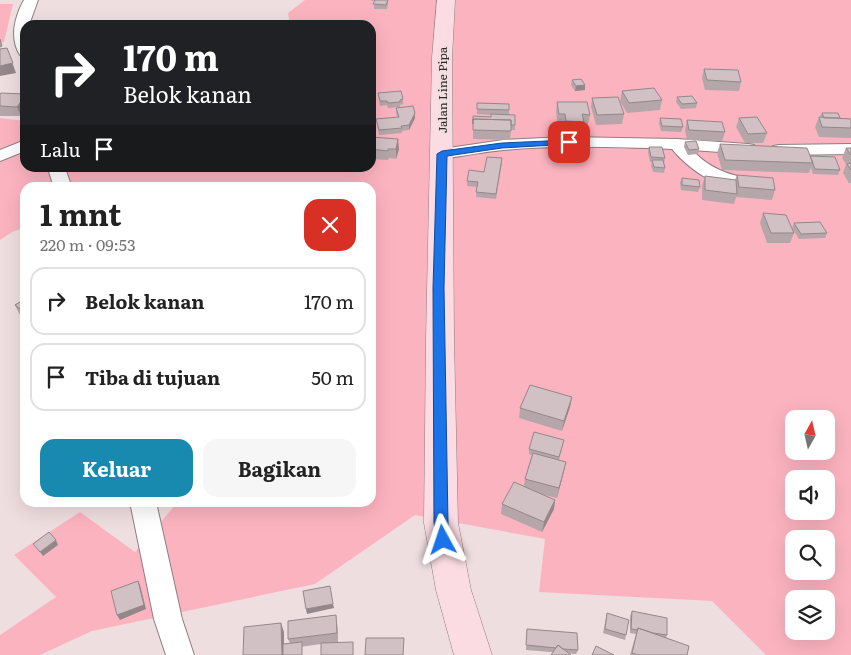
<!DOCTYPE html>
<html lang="id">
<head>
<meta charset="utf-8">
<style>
  :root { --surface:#fff; --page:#f6f6f6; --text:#222; --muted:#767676; --line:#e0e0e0; --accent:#188aaf }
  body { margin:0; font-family:Literata,serif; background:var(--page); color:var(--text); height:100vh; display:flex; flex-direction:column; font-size:19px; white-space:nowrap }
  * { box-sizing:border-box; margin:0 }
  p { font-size:16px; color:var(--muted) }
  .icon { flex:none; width:28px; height:28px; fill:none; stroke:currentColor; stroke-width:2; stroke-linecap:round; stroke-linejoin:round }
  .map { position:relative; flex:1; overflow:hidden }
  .details { position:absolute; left:20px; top:182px; width:356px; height:325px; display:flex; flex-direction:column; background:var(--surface); border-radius:15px; box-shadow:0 5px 20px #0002 }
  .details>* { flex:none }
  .guide { position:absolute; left:20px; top:20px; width:356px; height:152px; border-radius:15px; box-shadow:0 5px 20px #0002; background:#202124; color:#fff; overflow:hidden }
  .needle { width:32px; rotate:8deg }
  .controls { position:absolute; left:785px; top:410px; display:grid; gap:10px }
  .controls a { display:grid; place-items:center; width:50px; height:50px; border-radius:10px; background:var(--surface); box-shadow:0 5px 20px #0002; font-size:25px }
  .pin { position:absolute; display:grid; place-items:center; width:42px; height:42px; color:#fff; margin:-21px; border-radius:10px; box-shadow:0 2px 8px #0006 }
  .me { position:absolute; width:55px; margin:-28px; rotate:355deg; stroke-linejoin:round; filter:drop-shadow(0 0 4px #0008) }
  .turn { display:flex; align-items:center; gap:18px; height:105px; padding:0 20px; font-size:22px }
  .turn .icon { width:65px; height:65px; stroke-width:2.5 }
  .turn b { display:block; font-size:35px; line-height:42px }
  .then { display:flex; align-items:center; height:48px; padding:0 20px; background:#0003; gap:10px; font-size:19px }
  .round { display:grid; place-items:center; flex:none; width:52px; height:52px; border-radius:15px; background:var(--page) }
  .head { display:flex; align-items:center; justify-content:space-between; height:85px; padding:0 20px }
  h1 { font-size:30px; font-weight:700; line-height:38px }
  .primary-button { display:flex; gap:10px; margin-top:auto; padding:10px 20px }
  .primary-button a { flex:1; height:58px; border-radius:15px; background:var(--accent); color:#fff; font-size:20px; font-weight:700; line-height:58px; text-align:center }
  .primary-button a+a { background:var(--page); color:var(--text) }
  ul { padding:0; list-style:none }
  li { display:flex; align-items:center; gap:15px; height:68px; margin:0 10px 8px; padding:0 10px; border:2px solid var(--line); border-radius:15px }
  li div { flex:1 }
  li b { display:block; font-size:19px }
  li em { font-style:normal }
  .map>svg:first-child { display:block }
  .green { fill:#fcb3c0; fill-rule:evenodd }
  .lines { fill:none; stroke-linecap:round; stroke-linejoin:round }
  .minor-casing { stroke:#8d7e80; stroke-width:2 }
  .secondary-casing { stroke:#8d7e80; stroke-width:1 }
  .minor { fill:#fff; fill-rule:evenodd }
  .secondary { fill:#fadce2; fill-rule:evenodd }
  .wall { fill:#b5a6a9 }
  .shaded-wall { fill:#938789 }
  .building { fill:#d2c1c4; stroke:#938789 }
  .route { fill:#1a73e8; stroke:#114b97 }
  .labels { text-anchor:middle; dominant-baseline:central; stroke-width:4; stroke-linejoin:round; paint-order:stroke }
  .street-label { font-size:12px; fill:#30292a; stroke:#efdee0 }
</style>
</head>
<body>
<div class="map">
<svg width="851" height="655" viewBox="0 0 851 655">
  <rect width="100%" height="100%" fill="#efdee0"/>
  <!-- green -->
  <path class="green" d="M305 0H851V655H766L712 601 539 592 545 539 415 515 315 584 92 631 40 655H0V635L56 597 14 555 80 512 135 552 177 503 371 502V188H25V228L14 231 0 240V118L25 121V168H371V25H290L288 13ZM794 419H826V451H794ZM794 479H826V511H794ZM794 539H826V571H794ZM794 599H826V631H794Z
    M0 4H13L4 42 0 43Z"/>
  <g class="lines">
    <defs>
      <path id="minor" d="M24 0H38L29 25H25V56L20 55C9 38 15 16 24 0Z
        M564 137 677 139 748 144 754 145 757 149 754 153 748 154 692 150C711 170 728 174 753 180L756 184 753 188C725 195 689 170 672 149 616 147 559 145 503 150 483 152 462 156 442 159L436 158 433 154 436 150 442 149 503 140Z
        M25 140V151L0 161V150Z
        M851 144V154L779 155 773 154 770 150 773 146 779 145Z
        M48 168H65L72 188H54Z
        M130 502H156L182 619 194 655H166L154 619Z"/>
      <path id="secondary" d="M437 0H455L452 58 454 339 458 523 471 590 492 655H454L436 590 424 523 426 339 432 58Z"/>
    </defs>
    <!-- minor casing -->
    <use href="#minor" class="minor-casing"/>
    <!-- secondary casing -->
    <use href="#secondary" class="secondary-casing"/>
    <!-- minor -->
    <use href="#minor" class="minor"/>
    <!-- secondary -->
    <use href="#secondary" class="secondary"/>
  </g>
  <!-- wall -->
  <path class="wall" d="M369 0H388V4L387 9H374V1Z
    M704 69 741 82 739 91 705 90 702 78Z
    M572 80 585 85V90L575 91 571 85Z
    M622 91 662 100 660 110 627 113 620 101Z
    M378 93 403 99V104L400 105V107L388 108 387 105 380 106Z
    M0 94H25L21 116H0Z
    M677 97 697 103 696 108 681 109 676 102Z
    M592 98 624 114 622 124 596 125 591 107Z
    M557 102 590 115 588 124H583L582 131H565L564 124H558L556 112Z
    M477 103 509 110V115L515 125V130H511L510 140 473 139V116L491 117V115L477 114Z
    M396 108 415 118 409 130 402 131V133L379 135 376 119 398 118 396 113Z
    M822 113 840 118 851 119V138L819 137 815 127 819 117H820Z
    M660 118 683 127 681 132 661 131 659 123Z
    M739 118 767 133 763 143H745L736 127Z
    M687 120 725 132 722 141 687 140 685 130Z
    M371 137 399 149 396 159 389 158 388 160 371 159Z
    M685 142 699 149 698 154 688 155 684 147Z
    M720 144 810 156 840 170 838 175 813 174 811 168 809 173 722 170 717 153Z
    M649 147 665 158 664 163 665 168 664 173 653 172 651 165 652 162H650L648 152Z
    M846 148H851V183H849L843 173 846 164 842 158Z
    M502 163 496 199 476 197 477 187 467 186V181Z
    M737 175 775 190 772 200 736 197 734 204 702 200V186L705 176 735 180Z
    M682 178 700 187 698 192 681 190 680 183Z
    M763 213 794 233 790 243H767L760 223Z
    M794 223 827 233 825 238 799 239 792 228Z
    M25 299V319L20 315 15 305Z
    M572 397 570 407 562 431 519 418 520 408Z
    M563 444 559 460 564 471 557 498 541 494 555 500 554 509 542 532 501 514 502 504 524 486 525 479 532 455 529 454V449Z
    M632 611 667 635 666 637 687 655H630L636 634 630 633V616Z
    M607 613 626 635 625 640 603 633Z
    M337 624 338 642 327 643 354 650 321 644 243 655 284 632V644L290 643 288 639Z
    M527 629 578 650 576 654 526 650Z"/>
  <!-- shaded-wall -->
  <path class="shaded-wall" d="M7 48 16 73 0 76V66Z
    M585 85V90L575 91 576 86Z
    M25 96V111L21 116 17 107Z
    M415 113V118L409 130V125Z
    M398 139 399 149 396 159V149Z
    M572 397 570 407 562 431 564 421Z
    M566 462 564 471 557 498 559 488Z
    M555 500 554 509 542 532 544 522Z
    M56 540 58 545 43 556 40 552Z
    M138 581 140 585 146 609 120 620 117 615Z
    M333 604 334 608 307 614 306 609Z
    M336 615 337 624 338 642 337 633Z
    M281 623 284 632V655H282Z"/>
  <!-- building -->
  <path class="building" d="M375 0H388L386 5 373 4Z
    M0 39 2 46 0 47Z
    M7 48 13 63 0 66V49Z
    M704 69 738 70 741 82 707 80Z
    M581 79 585 85 576 86 572 80Z
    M654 88 662 100 629 103 622 91Z
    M401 91 403 99 400 100V102L388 103 387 101H380L378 93Z
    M1 93 25 94V96L17 107 0 106V94Z
    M692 96 697 103 682 104 677 97Z
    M618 97 624 114 597 115 592 98Z
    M557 102H587L590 115 582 114 584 122 566 121 565 114H559Z
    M477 103 509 104V110L477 109Z
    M413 106 415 113 409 125 401 126 402 128 379 130 376 119 399 117 396 108Z
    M822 113H838L840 118H824Z
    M491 114 515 115V125H511V120L473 119V124V116L491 117Z
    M757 117 767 133 748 134 739 118Z
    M819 117 851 119V128L822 127Z
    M660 118 681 119 683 127 662 126Z
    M473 119 511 120V131L473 130Z
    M687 120 722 122 725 132 689 130Z
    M371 137 398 139 396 149H388V151L371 149Z
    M696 141 699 149 689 150 685 142Z
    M720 144 807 148 813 163 725 160Z
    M649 147H662L665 158 651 157Z
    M846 148H851V155Z
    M810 156 835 157 840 170 815 169Z
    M487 157 502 158 496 194 476 192 478 182 467 181 469 170 484 172Z
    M652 160H663L665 168 654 167Z
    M851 163V170L847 164Z
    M737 175 773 178 775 190 739 187Z
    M705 176 736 180 737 194 705 190Z
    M682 178 699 180 700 187 682 185Z
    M763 213 786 215 794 233H771Z
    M820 222 827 233 801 234 794 223Z
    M25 299V311L24 312 15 305Z
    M530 385 572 397 564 421 520 408Z
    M534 432 564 440 559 457 529 449Z
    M533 453 566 462 559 488 525 479Z
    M514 482 555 500 544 522 502 504Z
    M49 532 56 540 40 552 33 544Z
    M138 581 144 605 117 615 111 591Z
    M330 586 333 604 306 609 303 591Z
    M632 611 667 618V635L653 633 638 628V630L631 629Z
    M607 613 629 620 626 635 605 629Z
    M336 615 337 633 288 639V621Z
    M281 623 282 655H243L244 627Z
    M638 628 689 646 687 655H638L632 653Z
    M527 629 577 633 578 650 563 649 558 645 556 648 526 645Z
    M366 638H404L403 655H365Z
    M302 642V655H283V644Z
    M353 642V655H321V643Z
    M558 645 571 655H551Z
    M596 646 614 655H592Z"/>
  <!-- route -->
  <path class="route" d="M569 140 574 142 572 144 502 148 447 156 444 288 448 523 450 540 448 545 443 547 438 545 434 523 433 288 437 154 442 151 502 143Z"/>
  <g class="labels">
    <!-- street labels -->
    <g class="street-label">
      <text transform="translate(442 90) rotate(-90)">Jalan Line Pipa</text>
    </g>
  </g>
</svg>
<div class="controls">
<a><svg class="needle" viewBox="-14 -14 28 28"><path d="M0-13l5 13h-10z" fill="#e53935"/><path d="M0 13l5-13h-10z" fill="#767676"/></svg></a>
<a><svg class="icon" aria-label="sound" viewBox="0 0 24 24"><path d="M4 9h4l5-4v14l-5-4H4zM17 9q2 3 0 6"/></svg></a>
<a><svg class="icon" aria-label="search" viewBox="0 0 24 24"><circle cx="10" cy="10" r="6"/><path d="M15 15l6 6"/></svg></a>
<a><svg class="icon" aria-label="layers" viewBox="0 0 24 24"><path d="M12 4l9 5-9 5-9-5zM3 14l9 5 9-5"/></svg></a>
</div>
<div class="pin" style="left:569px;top:142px;background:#d93025"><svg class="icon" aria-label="arrive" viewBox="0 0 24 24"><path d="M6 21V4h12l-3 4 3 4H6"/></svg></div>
<svg class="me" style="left:443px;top:540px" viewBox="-20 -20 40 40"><path d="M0-17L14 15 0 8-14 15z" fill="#1a73e8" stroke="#fff" stroke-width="4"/></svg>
<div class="guide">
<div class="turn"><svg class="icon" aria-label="right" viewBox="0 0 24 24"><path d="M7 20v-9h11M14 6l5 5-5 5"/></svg><div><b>170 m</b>Belok kanan</div></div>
<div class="then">Lalu<svg class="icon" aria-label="arrive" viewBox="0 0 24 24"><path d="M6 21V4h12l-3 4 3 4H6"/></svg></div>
</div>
<section class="details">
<div class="head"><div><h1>1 mnt</h1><p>220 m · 09:53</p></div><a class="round" style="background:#d93025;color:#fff"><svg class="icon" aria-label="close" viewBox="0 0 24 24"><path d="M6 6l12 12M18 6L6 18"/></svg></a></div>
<ul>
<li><svg class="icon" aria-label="right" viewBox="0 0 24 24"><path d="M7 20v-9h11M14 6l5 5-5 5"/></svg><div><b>Belok kanan</b></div><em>170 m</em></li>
<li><svg class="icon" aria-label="arrive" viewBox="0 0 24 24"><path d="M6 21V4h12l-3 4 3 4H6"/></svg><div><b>Tiba di tujuan</b></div><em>50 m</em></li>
</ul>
<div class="primary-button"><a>Keluar</a><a>Bagikan</a></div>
</section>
</div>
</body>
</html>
